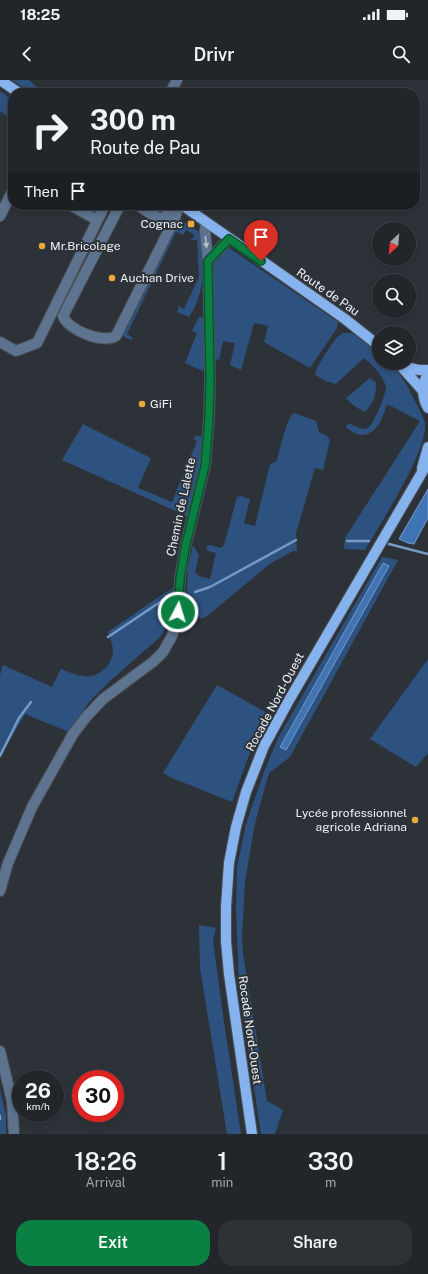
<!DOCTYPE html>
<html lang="en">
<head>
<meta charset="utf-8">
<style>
  :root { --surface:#22262b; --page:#2e3237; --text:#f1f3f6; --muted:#a2a5a9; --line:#3f4347; --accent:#0b8043 }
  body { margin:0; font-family:"Public Sans",sans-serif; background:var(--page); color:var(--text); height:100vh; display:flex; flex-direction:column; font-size:15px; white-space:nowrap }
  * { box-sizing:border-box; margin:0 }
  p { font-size:13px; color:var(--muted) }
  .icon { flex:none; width:22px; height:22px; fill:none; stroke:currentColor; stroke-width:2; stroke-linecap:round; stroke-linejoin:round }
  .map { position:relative; height:1054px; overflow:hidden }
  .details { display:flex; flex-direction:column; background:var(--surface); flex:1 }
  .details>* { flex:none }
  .banner { position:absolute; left:8px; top:8px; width:412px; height:122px; border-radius:16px; box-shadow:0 2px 6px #0003,0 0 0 1px var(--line); background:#22262b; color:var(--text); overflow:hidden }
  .needle { width:26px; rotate:206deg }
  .fabs { position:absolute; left:372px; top:142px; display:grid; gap:8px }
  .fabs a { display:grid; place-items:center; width:44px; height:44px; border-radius:50%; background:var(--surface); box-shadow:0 2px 6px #0003,0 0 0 1px var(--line); font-size:20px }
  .speed { position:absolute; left:12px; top:990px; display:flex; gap:8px; font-size:20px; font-weight:700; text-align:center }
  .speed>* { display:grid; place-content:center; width:52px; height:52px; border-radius:50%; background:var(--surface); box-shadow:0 2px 6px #0003,0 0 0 1px var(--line); line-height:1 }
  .speed small { font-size:10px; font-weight:400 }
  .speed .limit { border:6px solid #d22; background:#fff; color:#111 }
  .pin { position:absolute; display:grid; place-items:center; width:34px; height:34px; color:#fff; margin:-41px -17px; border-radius:50% 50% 50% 0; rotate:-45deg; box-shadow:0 0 4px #0007 }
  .pin .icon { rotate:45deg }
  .me { position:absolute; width:44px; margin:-22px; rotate:5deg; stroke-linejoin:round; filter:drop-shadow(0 0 3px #0008) }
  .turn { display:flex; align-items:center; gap:14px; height:84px; padding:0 16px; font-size:18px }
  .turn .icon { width:52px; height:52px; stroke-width:2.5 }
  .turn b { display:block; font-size:28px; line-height:34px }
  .then { display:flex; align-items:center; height:38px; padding:0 16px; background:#0003; gap:8px; font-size:15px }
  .eta { display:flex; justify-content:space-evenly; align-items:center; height:68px; text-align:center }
  .eta b { font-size:24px; font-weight:600; line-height:28px }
  .button { display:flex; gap:8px; margin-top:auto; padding:8px 16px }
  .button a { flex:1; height:46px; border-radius:16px; background:var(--accent); color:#fff; font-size:16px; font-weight:600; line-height:46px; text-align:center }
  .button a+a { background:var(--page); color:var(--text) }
  .status { display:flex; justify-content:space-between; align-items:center; height:28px; padding:0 20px; background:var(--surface); direction:ltr }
  .status svg { height:11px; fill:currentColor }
  header { display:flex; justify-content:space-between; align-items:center; height:52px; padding:0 16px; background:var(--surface); font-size:18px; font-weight:600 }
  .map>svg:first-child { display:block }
  .green { fill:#2e527f; fill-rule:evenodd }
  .water { fill:#4174b4; stroke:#759ac8 }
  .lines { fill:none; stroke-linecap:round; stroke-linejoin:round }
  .stream { stroke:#759ac8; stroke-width:2.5 }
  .minor-casing { stroke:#4c5157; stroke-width:12 }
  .major-casing { stroke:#4c5157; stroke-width:12 }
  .minor { stroke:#5d738f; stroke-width:10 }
  .major { stroke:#86b3ed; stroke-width:10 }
  .oneway { fill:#b5bfcd }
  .route-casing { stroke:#07532c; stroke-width:10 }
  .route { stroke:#0b8043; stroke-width:7 }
  .poi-dot { fill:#eca93b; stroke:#2d3239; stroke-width:1.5 }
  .labels { text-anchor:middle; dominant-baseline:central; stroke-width:4; stroke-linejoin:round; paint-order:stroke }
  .poi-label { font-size:12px; fill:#eff2f7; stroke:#2d3239; text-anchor:start }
  .street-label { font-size:12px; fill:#eff2f7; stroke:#2d3239 }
</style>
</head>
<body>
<div class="status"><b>18:25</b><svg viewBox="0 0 49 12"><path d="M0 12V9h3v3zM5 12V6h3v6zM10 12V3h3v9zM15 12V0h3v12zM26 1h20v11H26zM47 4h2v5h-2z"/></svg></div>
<header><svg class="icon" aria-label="back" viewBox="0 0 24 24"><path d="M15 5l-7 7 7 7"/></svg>Drivr<svg class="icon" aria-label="search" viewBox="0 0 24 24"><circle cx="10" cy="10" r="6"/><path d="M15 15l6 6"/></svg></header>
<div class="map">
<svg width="428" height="1054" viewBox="0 0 428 1054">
  <rect width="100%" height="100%" fill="#2d3239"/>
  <!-- green -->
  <path class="green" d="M12 0H29L41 11 39 13H31Z
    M0 11 13 20V40L0 31Z
    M179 139 201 153C203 183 207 210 189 237L177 232 179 226 184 229 199 197 197 160H191L195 155 186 150 183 155 176 152 127 254 133 258 131 260 122 256Z
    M226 166 338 242 337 248 310 288 264 262 268 246 254 243 241 290 230 285 235 263 223 261 219 280 215 279 213 183Z
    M199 237H203C203 249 207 283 203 291L185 283 197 253 192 251Z
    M350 253 354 254 379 274V283H389C404 297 410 311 419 329 421 333 424 339 425 343 428 371 380 444 365 470L344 469 345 458 420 341 389 325 386 326C385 330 384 334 382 338 375 355 360 361 346 347L349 343C355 346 363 352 369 347 374 343 386 314 386 307 385 298 371 283 364 278L336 304 326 301 315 295C316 287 335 256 343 253 345 253 348 253 350 253Z
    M370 298 376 303C376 316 374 322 365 332L354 326 346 318Z
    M294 333 316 341 319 352 327 356 330 360 323 390 315 388 296 453 297 471H293L271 483 207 536 201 539 186 523 188 488 193 465 199 475 195 492 199 496 210 499 216 473 208 471 206 468 209 465 221 468 224 465 237 417 241 416 250 419 244 443 255 446 270 384 276 382C280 372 286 338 294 333Z
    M83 344 151 378 138 408 172 422 197 361 193 359 196 356H200L203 359 201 387 189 437 62 380Z
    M382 477 398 480 290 677 269 693 255 743 245 801 242 858 243 874 267 1021 283 1030 275 1054H261L239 908 236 828 237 787 246 744 264 692 278 658ZM383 483 389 486 286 670 280 666Z
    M174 508 173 524 169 542 160 557 110 601 90 621 69 652 25 634 0 677V595L3 585 52 607 61 589C67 591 75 595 82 596 97 599 113 586 113 570 113 564 109 557 108 552L166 512Z
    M428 579V673L416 687 370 659Z
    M217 605 269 634 249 675 232 722 172 698 163 693Z
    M199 845 216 848 213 861 224 942 241 1054H227L200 888Z
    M0 1009 6 1036V1054H0Z"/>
  <!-- water -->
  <path class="water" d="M428 409V438L414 464 408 463 399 459Z
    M383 483 389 486 286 670 280 667Z"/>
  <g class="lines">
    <!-- stream -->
    <path class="stream" d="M347 461H369
      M389 464 428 474
      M195 512 210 507 296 460
      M108 557 166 518
      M0 676 19 638 31 622
      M0 1036V1039"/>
    <defs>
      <path id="minor" d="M65 13H66
        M170 13 177 0
        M70 125 97 140
        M120 125 63 236C68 250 102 264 116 256L175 138 179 125
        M137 125C155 135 159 146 177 127
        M0 136 13 110
        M208 181 229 159
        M0 262 16 271 37 263 105 125
        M0 811 8 783 32 727 73 654 87 636 103 619 154 581 163 572 172 556 176 542 179 522 180 498 186 464 205 386 209 339 210 300 208 181 205 151 206 143
        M0 971 12 1021 14 1054"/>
      <path id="major" d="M0 0 19 13
        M182 125 345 239 379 266
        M398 283 423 311
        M401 286 419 290H428
        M428 294C421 305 422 318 428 328
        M422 388 428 367
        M252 1054 229 894 226 861V827L229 783 236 747 246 712 264 666 288 622 428 382"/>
    </defs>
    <!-- minor casing -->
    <use href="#minor" class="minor-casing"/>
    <!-- major casing -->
    <use href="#major" class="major-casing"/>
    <!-- minor -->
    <use href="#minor" class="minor"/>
    <!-- major -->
    <use href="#major" class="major"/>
  </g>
  <!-- one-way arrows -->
  <defs><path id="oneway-solid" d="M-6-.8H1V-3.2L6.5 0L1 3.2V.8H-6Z"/></defs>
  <use class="oneway" href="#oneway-solid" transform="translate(206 162) rotate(83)"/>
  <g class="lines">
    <defs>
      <path id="route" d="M178 532 179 522 180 498 186 464 205 386 209 339 210 300 208 181 229 159 261 181"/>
    </defs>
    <!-- route casing -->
    <use href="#route" class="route-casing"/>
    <!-- route -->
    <use href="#route" class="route"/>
  </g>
  <!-- markers -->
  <g class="poi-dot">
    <rect x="187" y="140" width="8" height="8" rx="2"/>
    <circle cx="42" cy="166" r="4"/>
    <circle cx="112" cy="198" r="4"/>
    <circle cx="142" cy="324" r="4"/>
    <circle cx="415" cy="740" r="4"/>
  </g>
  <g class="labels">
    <!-- poi labels -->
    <g class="poi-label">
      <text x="183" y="144" text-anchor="end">Cognac</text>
      <text x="50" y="166">Mr.Bricolage</text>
      <text x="120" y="198">Auchan Drive</text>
      <text x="150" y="324">GiFi</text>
      <text x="407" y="733" text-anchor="end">Lycée professionnel<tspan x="407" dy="14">agricole Adriana</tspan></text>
    </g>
    <!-- street labels -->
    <g class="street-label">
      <text transform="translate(328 212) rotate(35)">Route de Pau</text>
      <text transform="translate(181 427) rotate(-78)">Chemin de Lalette</text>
      <text transform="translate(275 622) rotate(-62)">Rocade Nord-Ouest</text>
      <text transform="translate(250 950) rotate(82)">Rocade Nord-Ouest</text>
    </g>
  </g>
</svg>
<div class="fabs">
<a><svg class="needle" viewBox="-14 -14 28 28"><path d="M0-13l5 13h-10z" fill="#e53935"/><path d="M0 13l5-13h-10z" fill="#a2a5a9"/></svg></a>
<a><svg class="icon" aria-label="search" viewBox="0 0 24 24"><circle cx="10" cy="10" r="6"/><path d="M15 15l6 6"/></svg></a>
<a><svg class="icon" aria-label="layers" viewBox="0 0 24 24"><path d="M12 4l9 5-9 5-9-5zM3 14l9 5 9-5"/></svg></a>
</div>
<div class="speed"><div>26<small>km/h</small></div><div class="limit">30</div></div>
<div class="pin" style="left:261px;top:181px;background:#d93025"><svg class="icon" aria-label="arrive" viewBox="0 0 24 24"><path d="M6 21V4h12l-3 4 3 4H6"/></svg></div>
<svg class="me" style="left:178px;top:532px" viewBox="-20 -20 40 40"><circle r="17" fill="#0b8043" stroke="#fff" stroke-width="3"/><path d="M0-11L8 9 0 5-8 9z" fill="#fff"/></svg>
<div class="banner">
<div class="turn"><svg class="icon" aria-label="right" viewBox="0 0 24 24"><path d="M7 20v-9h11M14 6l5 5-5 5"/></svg><div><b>300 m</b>Route de Pau</div></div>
<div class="then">Then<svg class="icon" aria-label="arrive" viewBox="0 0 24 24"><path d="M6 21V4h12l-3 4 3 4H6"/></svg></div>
</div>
</div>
<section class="details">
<div class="eta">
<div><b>18:26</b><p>Arrival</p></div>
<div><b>1</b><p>min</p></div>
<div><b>330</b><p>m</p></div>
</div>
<div class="button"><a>Exit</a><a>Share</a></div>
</section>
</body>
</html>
